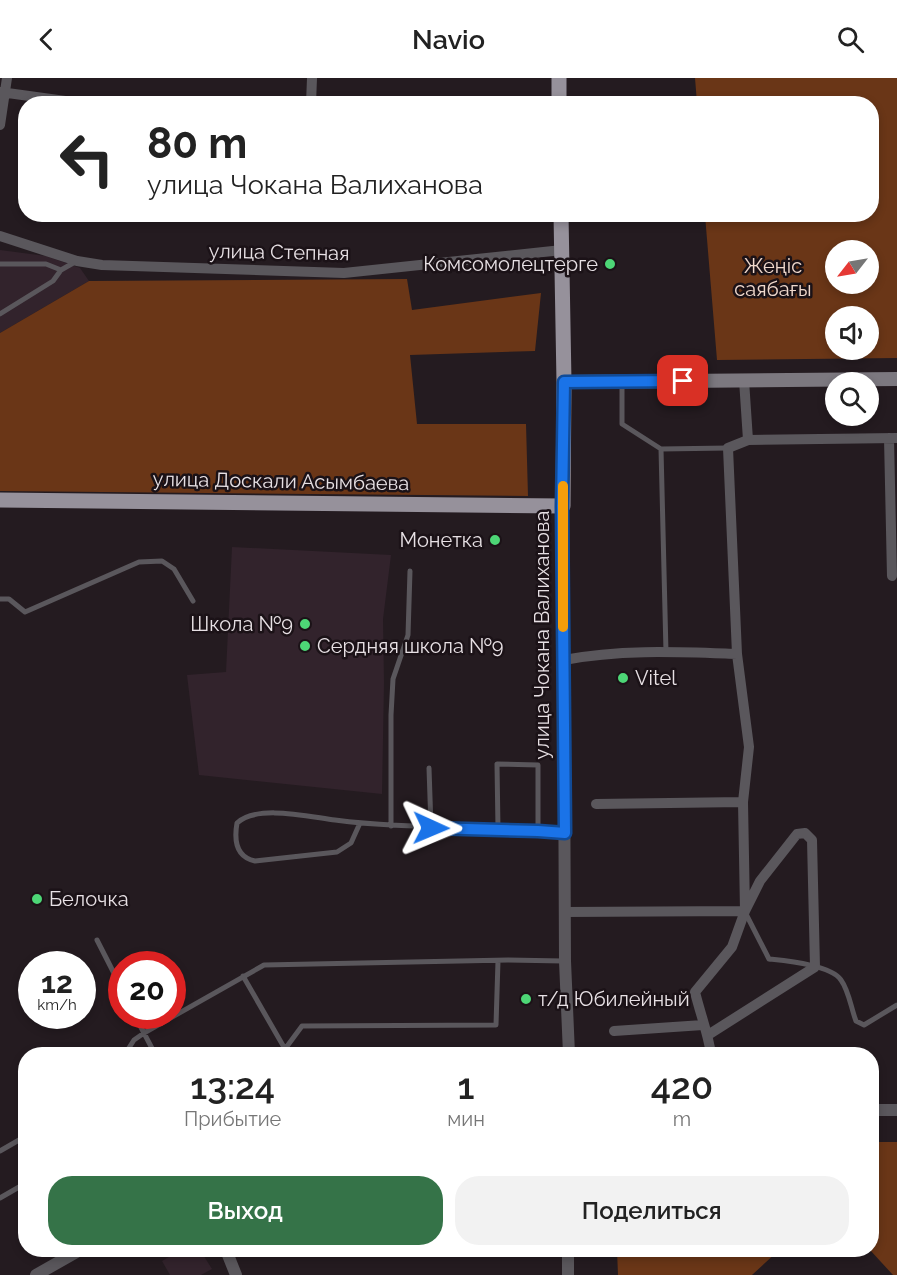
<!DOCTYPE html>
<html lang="ru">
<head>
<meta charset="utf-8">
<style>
  :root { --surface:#fff; --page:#f2f2f2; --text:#222; --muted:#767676; --accent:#357348 }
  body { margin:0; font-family:Raleway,sans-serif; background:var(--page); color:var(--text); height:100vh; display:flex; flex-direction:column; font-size:22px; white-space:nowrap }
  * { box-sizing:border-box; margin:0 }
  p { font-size:20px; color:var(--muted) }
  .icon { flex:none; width:33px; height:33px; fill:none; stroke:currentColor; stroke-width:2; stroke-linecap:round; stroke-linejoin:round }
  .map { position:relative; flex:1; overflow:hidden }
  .drawer { position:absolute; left:18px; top:969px; width:861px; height:210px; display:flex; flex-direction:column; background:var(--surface); border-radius:24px; box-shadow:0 3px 9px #0003 }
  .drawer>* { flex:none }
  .top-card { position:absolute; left:18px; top:18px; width:861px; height:126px; border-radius:24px; box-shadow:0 3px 9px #0003; background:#fff; color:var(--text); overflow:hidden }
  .needle { width:39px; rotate:239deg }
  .buttons { position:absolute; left:825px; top:162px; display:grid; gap:12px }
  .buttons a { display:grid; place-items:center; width:54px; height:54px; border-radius:50%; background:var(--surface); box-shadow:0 3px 9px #0003; font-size:30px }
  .speed { position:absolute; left:18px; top:873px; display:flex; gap:12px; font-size:30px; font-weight:700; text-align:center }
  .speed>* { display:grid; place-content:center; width:78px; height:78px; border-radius:50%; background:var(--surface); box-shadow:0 3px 9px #0003; line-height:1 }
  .speed small { font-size:15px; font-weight:400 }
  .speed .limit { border:9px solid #d22; background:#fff; color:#111 }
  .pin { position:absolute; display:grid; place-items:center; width:51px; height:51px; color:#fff; margin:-26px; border-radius:12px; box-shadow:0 3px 9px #0006 }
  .me { position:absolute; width:66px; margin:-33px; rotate:91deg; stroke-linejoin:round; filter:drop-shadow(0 0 4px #0008) }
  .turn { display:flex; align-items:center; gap:21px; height:126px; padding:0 30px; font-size:27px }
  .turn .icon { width:78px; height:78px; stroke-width:2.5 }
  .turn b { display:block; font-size:42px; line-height:51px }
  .eta { display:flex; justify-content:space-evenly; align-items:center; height:102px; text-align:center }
  .eta b { font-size:36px; font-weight:600; line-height:42px }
  .button { display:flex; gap:12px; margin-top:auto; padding:12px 30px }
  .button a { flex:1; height:69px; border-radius:24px; background:var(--accent); color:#fff; font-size:24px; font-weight:600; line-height:69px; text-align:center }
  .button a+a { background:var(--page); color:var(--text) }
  header { display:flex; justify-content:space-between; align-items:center; height:78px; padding:0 30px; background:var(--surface); font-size:27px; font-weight:600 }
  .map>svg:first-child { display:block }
  .built { fill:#32232c }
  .green { fill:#6a3617; fill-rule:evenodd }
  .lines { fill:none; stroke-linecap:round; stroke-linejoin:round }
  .service { stroke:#5a575c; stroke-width:5 }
  .minor { stroke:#5a575c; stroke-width:10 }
  .tertiary { stroke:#5a575c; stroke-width:12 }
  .secondary { stroke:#7c787f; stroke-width:14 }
  .primary { stroke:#96919b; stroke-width:15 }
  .route-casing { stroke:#114b97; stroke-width:15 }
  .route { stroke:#1a73e8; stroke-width:10 }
  .slow { stroke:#f59e0b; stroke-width:10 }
  .poi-dot { fill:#4dd676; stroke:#1b1217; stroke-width:2 }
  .labels { text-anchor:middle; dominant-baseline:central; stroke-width:5; stroke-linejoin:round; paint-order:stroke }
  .street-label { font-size:20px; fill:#e7e0e4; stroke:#1b1217 }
  .poi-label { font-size:20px; fill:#e7e0e4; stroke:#1b1217; text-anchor:start }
  .park-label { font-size:20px; fill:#f0d8cc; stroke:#1b1217 }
</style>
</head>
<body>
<header><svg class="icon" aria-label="back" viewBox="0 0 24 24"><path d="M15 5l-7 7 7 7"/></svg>Navio<svg class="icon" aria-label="search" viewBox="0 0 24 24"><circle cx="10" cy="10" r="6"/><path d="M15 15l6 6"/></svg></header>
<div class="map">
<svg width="897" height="1197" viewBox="0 0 897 1197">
  <rect width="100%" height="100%" fill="#241b20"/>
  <!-- built -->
  <path class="built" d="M0 172 46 178 80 190 89 203 0 255Z
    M232 469 391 477 383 541 384 605 382 716 199 697 187 597 226 594Z
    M181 1172H200L212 1191 201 1197H170L162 1183Z"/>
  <!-- green -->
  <path class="green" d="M695 0H897V280L717 282 705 137 872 136V26L697 25ZM836 172H868V206H836ZM836 238H868V272H836Z
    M407 201 412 232 541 215 535 273 410 277 417 346H526L528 418 0 413V255L89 203Z
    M872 1064H897V1197H893L870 1172H872Z
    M617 1172H779L752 1197H618Z"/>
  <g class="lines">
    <!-- service -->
    <path class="service" d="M0 186H46L61 192
      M0 236 53 203 61 192 75 184
      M622 306V346L661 371 666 574
      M661 371 728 370
      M0 521H9L25 534 139 484 162 483 174 491 193 523
      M429 690 431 749
      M360 745 351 765 337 774 255 783C236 779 234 762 237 745 257 726 310 739 335 742 411 752 487 747 563 755
      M391 748V637L393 601 408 557 410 493
      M498 751 497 686 538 687V753
      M746 836 769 881C787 883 831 887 841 902 849 913 851 930 856 943L864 947 897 927
      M97 862 122 911
      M243 898 285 971
      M135 938 155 976
      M125 976 134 962 144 955 264 887 508 882 563 883
      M288 976 285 971 302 948 496 947 498 883
      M0 1073 26 1058
      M0 1120 26 1105"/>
    <!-- minor -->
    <path class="minor" d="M0 14 87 26
      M311 26 312 0
      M0 47 7 0
      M0 158 77 183 102 187 344 195 562 172
      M889 360 892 498
      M748 362 897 360
      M737 576 728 370 748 362 744 302
      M564 582C621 571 679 574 737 576L749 669 743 724 745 833 732 869 695 914C700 935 708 955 711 976
      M596 726 743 724
      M565 834 745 833 760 803 797 756 805 755 812 762 815 889 708 957
      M614 953 703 947"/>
    <!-- tertiary -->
    <path class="tertiary" d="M563 428 565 883 569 976
      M872 1032H897
      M226 1172 236 1197
      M568 1172V1197
      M36 1197 80 1172"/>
    <!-- secondary -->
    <path class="secondary" d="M564 304 897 301"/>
    <!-- primary -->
    <path class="primary" d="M559 0V26
      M0 422 563 428 564 304 561 136"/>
  </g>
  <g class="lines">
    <defs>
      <path id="route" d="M431 750 538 753 565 755 562 428 564 304 683 303"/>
    </defs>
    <!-- route casing -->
    <use href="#route" class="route-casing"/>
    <!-- route -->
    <use href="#route" class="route"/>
    <!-- slow -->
    <path class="slow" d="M563 408V549"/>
  </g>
  <!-- markers -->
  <g class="poi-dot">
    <circle cx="610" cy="186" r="6"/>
    <circle cx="495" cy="462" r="6"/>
    <circle cx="305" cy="546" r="6"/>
    <circle cx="305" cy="568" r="6"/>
    <circle cx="623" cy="600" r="6"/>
    <circle cx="37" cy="821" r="6"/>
    <circle cx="526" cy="921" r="6"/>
  </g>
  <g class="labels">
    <!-- street labels -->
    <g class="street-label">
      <text transform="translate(279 174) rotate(1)">улица Степная</text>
      <text transform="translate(281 403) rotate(1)">улица Доскали Асымбаева</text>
      <text transform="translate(542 557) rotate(-90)">улица Чокана Валиханова</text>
    </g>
    <!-- poi labels -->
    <g class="poi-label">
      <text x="598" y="186" text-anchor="end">Комсомолецтерге</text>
      <text x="483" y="462" text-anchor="end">Монетка</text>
      <text x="293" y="546" text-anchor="end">Школа №9</text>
      <text x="317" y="568">Сердняя школа №9</text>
      <text x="635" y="600">Vitel</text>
      <text x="49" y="821">Белочка</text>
      <text x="538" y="921">т/д Юбилейный</text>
    </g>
    <!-- park labels -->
    <g class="park-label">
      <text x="773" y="188">Жеңіс<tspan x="773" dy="23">саябағы</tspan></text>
    </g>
  </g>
</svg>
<div class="buttons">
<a><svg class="needle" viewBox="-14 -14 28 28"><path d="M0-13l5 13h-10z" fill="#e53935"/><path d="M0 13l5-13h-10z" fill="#767676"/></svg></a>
<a><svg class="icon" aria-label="sound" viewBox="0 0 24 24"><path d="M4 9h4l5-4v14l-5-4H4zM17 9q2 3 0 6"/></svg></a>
<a><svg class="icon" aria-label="search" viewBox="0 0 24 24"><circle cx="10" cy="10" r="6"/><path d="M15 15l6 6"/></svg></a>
</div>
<div class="speed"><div>12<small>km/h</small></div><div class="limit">20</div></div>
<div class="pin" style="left:683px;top:303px;background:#d93025"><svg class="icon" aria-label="arrive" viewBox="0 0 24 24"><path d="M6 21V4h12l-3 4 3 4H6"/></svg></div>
<svg class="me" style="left:431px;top:750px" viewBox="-20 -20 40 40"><path d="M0-17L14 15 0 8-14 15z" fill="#1a73e8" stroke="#fff" stroke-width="4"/></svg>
<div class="top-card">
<div class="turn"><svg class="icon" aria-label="left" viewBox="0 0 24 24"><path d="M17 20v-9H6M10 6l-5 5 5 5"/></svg><div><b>80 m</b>улица Чокана Валиханова</div></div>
</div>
<section class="drawer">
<div class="eta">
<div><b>13:24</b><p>Прибытие</p></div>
<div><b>1</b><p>мин</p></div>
<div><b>420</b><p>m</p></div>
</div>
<div class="button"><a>Выход</a><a>Поделиться</a></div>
</section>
</div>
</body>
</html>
